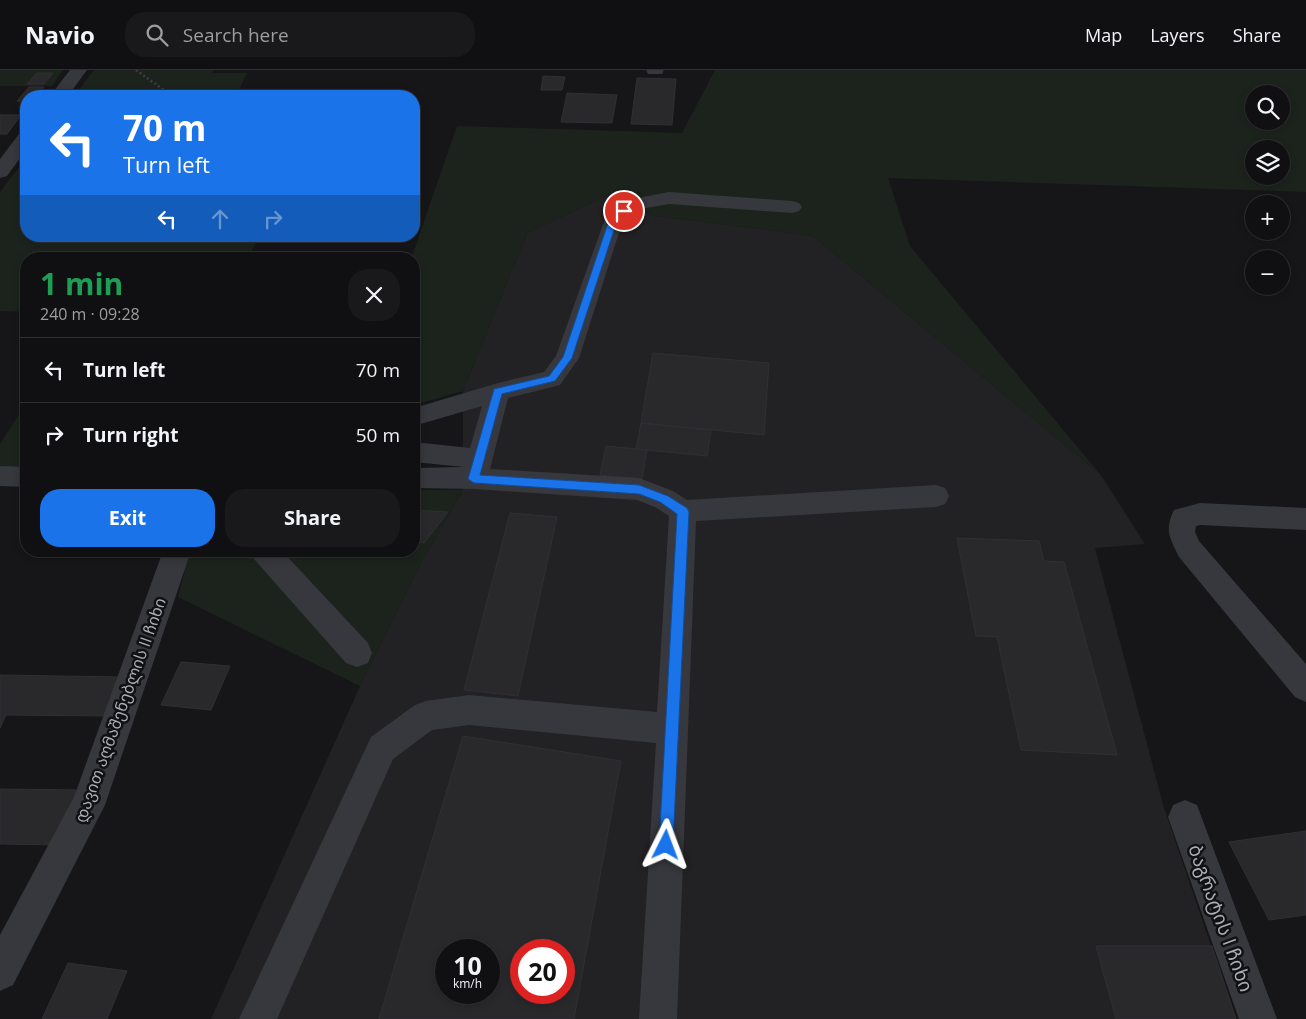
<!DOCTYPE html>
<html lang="en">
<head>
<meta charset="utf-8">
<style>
  :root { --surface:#101012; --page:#19191b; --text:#f1f3f6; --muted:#9c9d9f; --line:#303032; --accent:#1a73e8 }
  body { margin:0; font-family:"Open Sans","Noto Sans Georgian",sans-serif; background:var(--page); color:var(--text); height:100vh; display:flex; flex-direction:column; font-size:19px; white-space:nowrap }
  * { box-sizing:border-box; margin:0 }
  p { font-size:16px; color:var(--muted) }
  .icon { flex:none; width:28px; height:28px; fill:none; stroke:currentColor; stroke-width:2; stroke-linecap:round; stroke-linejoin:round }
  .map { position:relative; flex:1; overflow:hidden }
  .side { position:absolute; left:20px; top:182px; width:400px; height:305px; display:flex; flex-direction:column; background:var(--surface); border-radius:20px; box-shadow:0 2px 8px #0003,0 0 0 1px var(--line) }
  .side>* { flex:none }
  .top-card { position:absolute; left:20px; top:20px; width:400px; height:152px; border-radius:20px; box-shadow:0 2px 8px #0003,0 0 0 1px var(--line); background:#1a73e8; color:#fff; overflow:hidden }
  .fabs { position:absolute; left:1245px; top:15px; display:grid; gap:10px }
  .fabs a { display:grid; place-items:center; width:45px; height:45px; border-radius:50%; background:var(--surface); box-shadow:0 2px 8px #0003,0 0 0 1px var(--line); font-size:25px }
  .speed { position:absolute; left:435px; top:869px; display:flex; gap:10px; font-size:25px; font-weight:700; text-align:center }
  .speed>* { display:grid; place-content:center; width:65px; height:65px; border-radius:50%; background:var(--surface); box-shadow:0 2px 8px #0003,0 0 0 1px var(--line); line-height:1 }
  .speed small { font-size:12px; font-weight:400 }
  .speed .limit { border:8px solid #d22; background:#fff; color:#111 }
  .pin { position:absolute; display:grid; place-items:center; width:42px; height:42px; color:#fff; margin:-21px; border:2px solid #fff; border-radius:50%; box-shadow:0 1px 5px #0007 }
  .me { position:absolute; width:55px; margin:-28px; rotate:3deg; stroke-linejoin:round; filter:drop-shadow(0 0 4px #0008) }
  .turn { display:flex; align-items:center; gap:18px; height:105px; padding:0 20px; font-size:22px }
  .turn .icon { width:65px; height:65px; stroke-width:2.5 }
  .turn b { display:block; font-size:35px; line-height:42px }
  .lanes { display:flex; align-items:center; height:48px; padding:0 20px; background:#0003; justify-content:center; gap:25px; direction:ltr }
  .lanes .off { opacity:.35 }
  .round { display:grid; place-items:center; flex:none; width:52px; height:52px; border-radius:20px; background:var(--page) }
  .head { display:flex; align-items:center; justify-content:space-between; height:85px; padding:0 20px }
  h1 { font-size:30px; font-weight:700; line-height:38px; color:#1e9e55 }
  .primary-button { display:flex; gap:10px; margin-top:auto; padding:10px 20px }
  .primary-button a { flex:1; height:58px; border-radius:20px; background:var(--accent); color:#fff; font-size:20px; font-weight:700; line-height:58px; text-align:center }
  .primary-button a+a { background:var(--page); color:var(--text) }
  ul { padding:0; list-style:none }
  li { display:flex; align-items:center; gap:15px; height:65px; padding:0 20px; border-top:1px solid var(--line) }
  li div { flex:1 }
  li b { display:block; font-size:19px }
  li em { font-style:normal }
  header { display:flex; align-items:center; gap:30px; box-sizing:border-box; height:70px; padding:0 25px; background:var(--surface); border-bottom:1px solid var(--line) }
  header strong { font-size:24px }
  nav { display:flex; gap:28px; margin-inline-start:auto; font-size:18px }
  .search { width:350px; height:45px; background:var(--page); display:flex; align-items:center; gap:12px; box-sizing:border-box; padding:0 18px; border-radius:20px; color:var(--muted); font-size:19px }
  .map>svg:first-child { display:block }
  .built { fill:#222225; fill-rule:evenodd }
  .green { fill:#1c231d; fill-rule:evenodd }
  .building { fill:#29292c; stroke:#303034; fill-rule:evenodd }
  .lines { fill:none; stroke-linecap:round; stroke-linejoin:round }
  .path { stroke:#3d3f44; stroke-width:2.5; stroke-dasharray:2 2.5; stroke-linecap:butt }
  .minor { fill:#37383d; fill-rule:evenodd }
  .route { fill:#1a73e8; stroke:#114b97 }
  .labels { text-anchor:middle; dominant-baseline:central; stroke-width:5; stroke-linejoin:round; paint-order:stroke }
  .street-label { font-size:16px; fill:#a8adb8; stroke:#111113 }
  .near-street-label { font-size:19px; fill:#a8adb8; stroke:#111113 }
</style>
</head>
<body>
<header>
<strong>Navio</strong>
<div class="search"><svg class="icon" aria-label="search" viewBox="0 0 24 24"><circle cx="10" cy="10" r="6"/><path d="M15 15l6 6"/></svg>Search here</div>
<nav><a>Map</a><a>Layers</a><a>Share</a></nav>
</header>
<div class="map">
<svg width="1306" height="949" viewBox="0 0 1306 949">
  <rect width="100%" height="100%" fill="#161618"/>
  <!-- built -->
  <path class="built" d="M612 123 654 146 813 166 1100 404 1145 474 1095 478 1164 738 1236 949H211L360 616 419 496 463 420V321L527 163ZM446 880H489V922H446ZM521 880H564V922H521Z"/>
  <!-- green -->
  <path class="green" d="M0 0H63L52 16H0Z
    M94 0H213L212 3H247L236 26H74Z
    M715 0H1306V122L888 108 910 176 1100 404 813 166 654 146 612 123 527 163 463 321 414 335V189H411L457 56 682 63ZM1254 24H1281V51H1254ZM1254 79H1281V106H1254Z
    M26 88V166H260L247 189H26V242L0 241V122Z
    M26 333V397H0V374Z
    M414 420H463L419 496 360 616 178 527 190 481H414Z"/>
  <!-- building -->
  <path class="building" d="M37 3H53L44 14H27Z
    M543 6 565 7 562 20H541Z
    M637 8 676 9 672 55 631 54Z
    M29 17H44L37 26H26V32L17 31Z
    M567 23 617 25 612 53 561 52Z
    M0 45H21L7 64H0Z
    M653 283 769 293 764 365 641 353Z
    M641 353 711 360 707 386 636 379Z
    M606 376 647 380 642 409 600 405Z
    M414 440 448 442 424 473 414 472Z
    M510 443 557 447 518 626 464 620Z
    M957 468 1039 471 1044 491 1064 492 1117 685 1021 680 997 567 976 566Z
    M181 592 230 596 211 640 161 635Z
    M0 605 123 607 107 646 6 645 0 658Z
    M463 666 621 691 574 949H379ZM446 880H489V922H446ZM521 880H564V922H521Z
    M0 719 81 720 58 775 0 774Z
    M1306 761V845L1269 850 1229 772Z
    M1096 876H1212L1236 949H1116Z
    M68 893 127 901 107 949H42Z"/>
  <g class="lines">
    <!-- path -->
    <path class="path" d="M136 0 172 26"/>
    <!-- minor -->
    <path class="minor" d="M70 0H87L68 26H50Z
      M646 0H664L662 4H648Z
      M26 62V80L7 106 0 108V89L19 64Z
      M669 122 792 131 799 133 802 137 799 141 792 143 669 134 640 139 623 150 579 288 560 315 508 328 490 399 639 408 673 421 687 430 936 415 945 418 949 426 945 434 936 437 696 451 677 949H639L656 673 469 655 432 660 393 689 277 949H239L371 667 415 635 426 631 469 625 657 642 669 446 655 437 637 430 474 419 414 418V398L464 397 414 392V372L470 378 482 336 414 356V338L498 313 544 302 556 286 607 143 627 130Z
      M0 396 26 397V417L0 416Z
      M1200 433 1306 438V460L1200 455 1196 456 1195 462 1199 471 1306 594V632L1295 627 1179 487C1170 468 1164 461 1174 440Z
      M163 481H191L105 735 13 915 0 921V865L74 727Z
      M250 481H282L368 573 372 583 368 593 357 597 346 593 254 489Z
      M1185 730 1197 735 1277 949H1239L1168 747 1173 735Z"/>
  </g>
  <!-- route -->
  <path class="route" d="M624 138 628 141 618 148 572 288 555 311 502 324 480 405 639 415 668 426 687 438 689 442 673 775 671 780 666 782 661 780 659 775 677 444 660 432 639 424 474 413 468 409 494 319 549 306 563 287 610 147Z"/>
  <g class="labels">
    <!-- street labels -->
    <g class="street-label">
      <text transform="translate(120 640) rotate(-70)">დავით აღმაშენებლის II ჩიხი</text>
    </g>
    <!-- near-street labels -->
    <g class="near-street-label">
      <text transform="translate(1221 848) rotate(70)">ბაგრატის I ჩიხი</text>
    </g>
  </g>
</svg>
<div class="fabs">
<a><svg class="icon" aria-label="search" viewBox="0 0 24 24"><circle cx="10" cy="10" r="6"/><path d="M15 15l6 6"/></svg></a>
<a><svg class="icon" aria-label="layers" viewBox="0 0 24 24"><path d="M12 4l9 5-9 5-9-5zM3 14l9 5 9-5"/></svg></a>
<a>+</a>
<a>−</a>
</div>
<div class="speed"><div>10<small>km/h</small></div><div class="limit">20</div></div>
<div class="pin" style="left:624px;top:141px;background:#d93025"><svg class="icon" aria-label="arrive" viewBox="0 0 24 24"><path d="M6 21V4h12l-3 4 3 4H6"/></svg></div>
<svg class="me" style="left:666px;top:775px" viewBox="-20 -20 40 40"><path d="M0-17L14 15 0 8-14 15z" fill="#1a73e8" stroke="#fff" stroke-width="4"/></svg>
<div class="top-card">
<div class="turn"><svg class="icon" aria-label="left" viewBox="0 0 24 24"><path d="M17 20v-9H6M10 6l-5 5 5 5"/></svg><div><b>70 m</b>Turn left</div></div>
<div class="lanes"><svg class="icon" aria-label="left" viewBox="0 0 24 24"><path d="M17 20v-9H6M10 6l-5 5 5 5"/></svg><svg class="icon off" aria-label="ahead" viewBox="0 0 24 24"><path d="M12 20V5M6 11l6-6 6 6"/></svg><svg class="icon off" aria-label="right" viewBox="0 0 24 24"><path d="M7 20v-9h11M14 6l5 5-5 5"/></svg></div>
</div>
<section class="side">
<div class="head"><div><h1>1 min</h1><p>240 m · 09:28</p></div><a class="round"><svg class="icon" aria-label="close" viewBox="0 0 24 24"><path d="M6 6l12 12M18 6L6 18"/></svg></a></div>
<ul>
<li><svg class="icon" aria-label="left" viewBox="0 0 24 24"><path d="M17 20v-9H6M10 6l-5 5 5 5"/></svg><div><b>Turn left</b></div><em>70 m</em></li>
<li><svg class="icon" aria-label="right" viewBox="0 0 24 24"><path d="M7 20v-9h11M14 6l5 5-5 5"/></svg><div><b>Turn right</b></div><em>50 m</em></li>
</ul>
<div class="primary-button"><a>Exit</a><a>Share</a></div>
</section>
</div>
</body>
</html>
